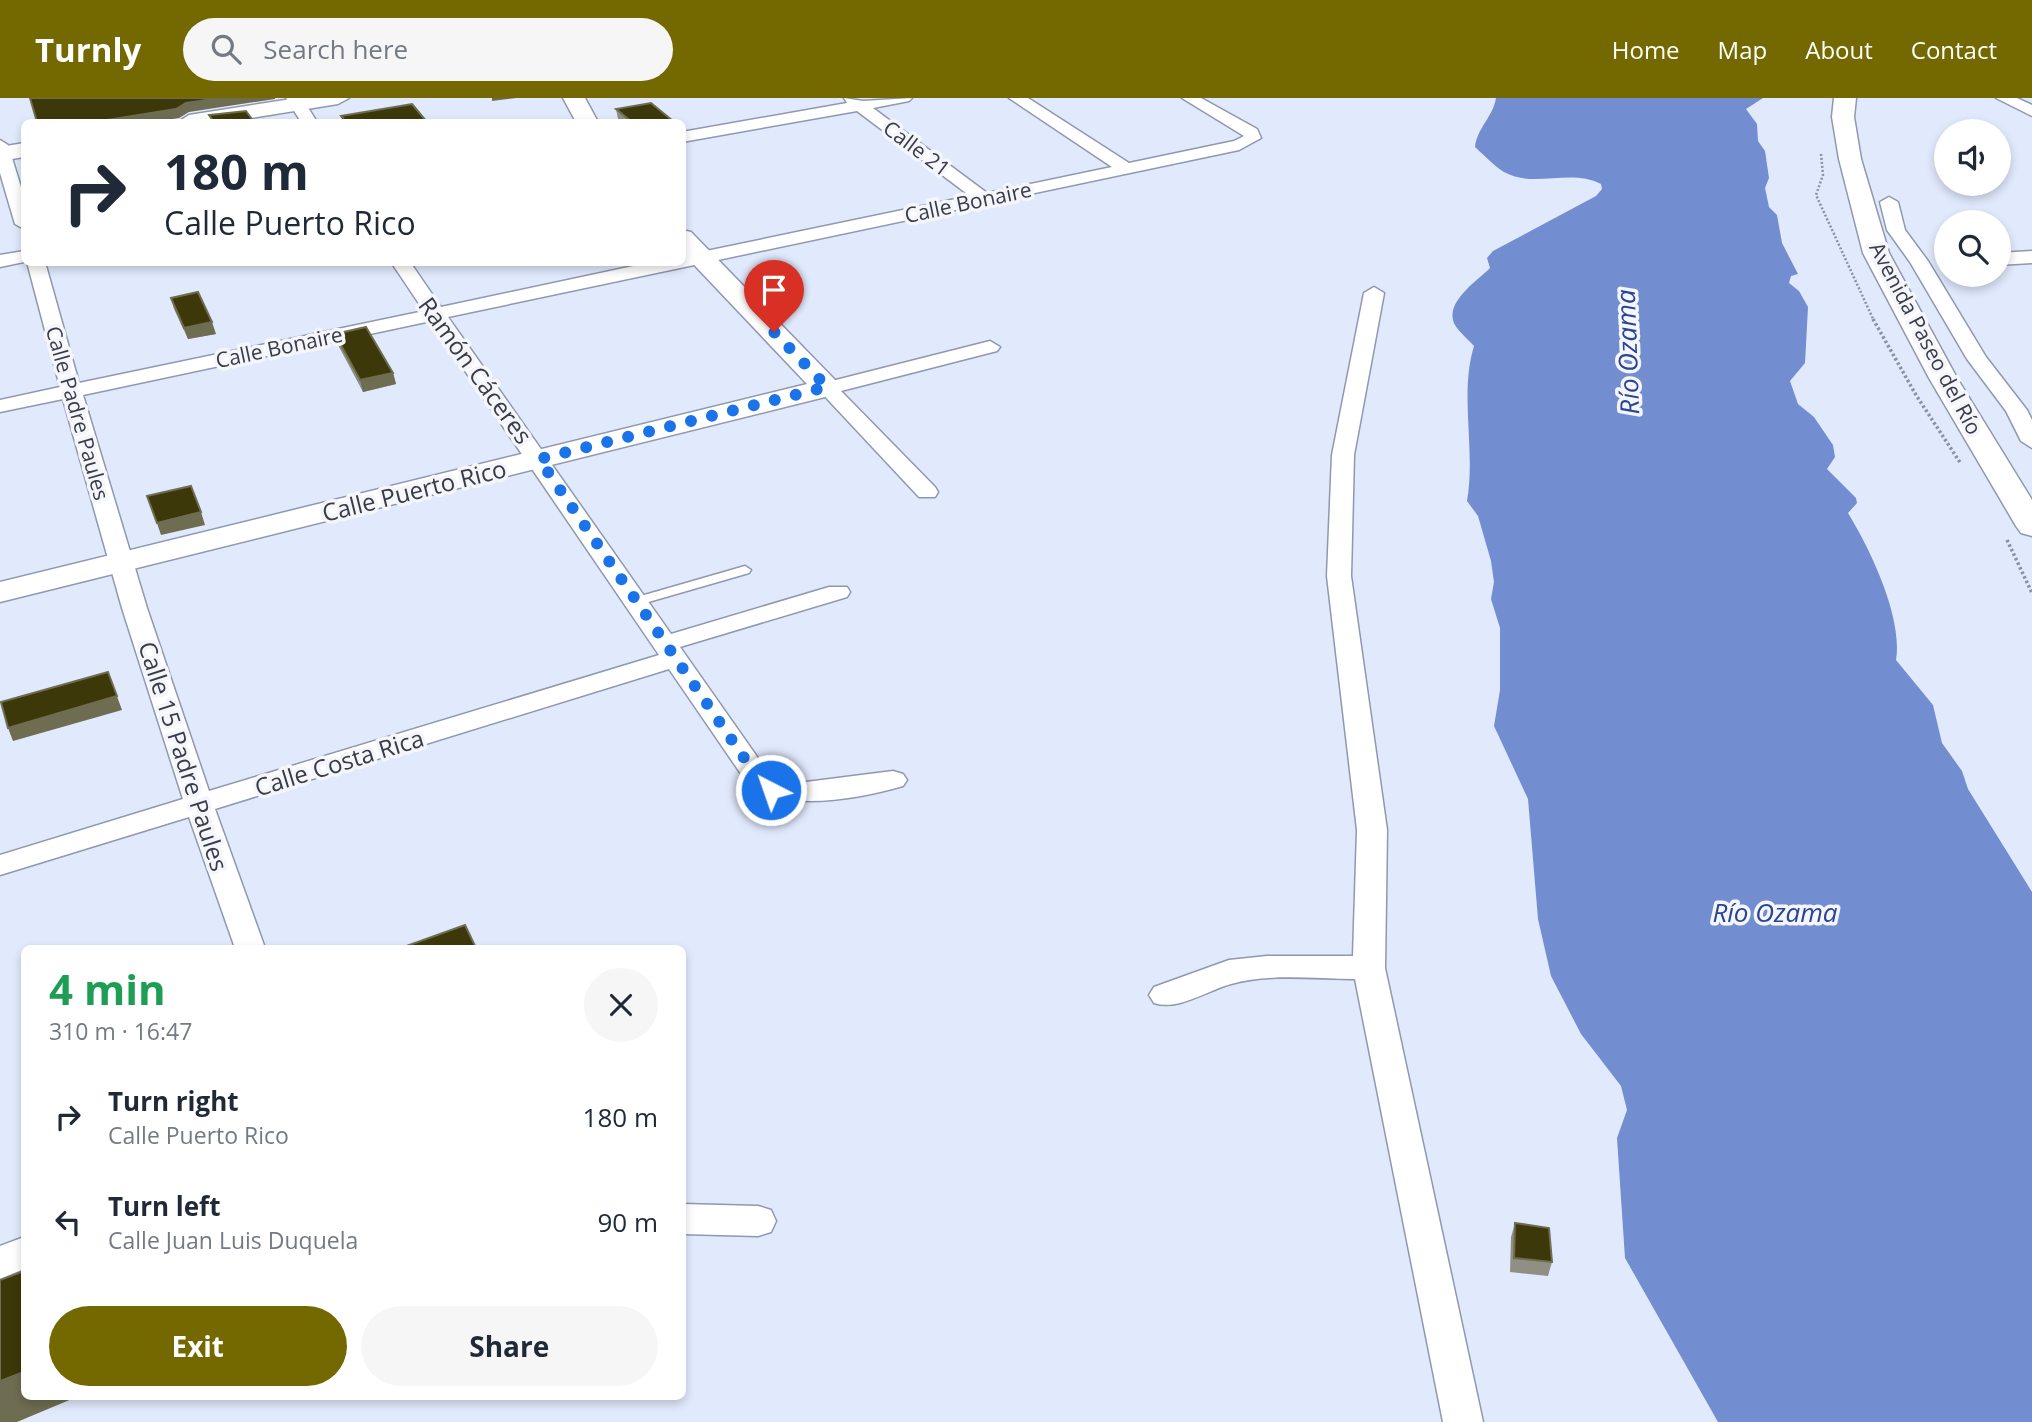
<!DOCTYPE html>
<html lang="en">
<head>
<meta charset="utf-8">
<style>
  :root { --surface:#fff; --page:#f6f6f7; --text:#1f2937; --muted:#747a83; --accent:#746900 }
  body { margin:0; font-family:"Open Sans",sans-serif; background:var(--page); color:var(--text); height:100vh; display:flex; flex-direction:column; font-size:26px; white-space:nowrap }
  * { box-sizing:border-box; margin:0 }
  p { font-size:23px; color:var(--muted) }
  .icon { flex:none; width:38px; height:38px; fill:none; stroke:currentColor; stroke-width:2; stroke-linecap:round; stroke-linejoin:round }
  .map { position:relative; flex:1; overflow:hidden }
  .side { position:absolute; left:21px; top:847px; width:665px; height:455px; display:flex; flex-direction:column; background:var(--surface); border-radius:10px; box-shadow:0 4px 10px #0003 }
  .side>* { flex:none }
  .top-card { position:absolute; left:21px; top:21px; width:665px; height:147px; border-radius:10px; box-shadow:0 4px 10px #0003; background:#fff; color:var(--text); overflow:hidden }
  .controls { position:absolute; left:1934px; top:21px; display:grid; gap:14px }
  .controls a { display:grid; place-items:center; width:77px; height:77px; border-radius:50%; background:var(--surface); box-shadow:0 4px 10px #0003; font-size:35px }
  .pin { position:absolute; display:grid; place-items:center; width:60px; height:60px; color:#fff; margin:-72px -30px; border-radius:50% 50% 50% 0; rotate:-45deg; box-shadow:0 0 7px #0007 }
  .pin .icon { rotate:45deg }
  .me { position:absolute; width:77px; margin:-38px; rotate:319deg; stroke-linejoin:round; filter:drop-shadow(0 0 5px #0008) }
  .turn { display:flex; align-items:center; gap:24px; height:147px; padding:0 28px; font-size:32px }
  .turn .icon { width:91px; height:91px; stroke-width:2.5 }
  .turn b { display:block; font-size:49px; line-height:60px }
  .round { display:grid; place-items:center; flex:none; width:74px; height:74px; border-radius:37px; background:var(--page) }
  .headline { display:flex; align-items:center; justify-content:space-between; height:119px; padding:0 28px }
  h1 { font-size:42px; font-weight:700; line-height:52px; color:#1e9e55 }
  .primary-button { display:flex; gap:14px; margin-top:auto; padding:14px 28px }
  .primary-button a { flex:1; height:80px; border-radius:42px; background:var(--accent); color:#fff; font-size:28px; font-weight:700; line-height:80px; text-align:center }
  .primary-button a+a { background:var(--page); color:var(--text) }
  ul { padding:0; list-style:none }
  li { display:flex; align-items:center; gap:21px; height:105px; padding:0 28px }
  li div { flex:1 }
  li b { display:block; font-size:26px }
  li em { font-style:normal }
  header { display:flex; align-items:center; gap:42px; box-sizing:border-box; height:98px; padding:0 35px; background:var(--accent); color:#fff }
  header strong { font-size:33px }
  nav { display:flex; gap:38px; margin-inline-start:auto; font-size:24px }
  .search { width:490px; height:63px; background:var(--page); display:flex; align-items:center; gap:18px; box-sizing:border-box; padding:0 24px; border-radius:38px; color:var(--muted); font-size:26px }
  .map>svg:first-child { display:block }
  .water { fill:#728ed1 }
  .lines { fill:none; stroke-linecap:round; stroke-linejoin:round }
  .lane-casing { stroke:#8f98af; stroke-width:3 }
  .street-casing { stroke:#8f98af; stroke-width:3 }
  .secondary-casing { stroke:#8f98af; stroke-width:3 }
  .path-far1 { stroke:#8b919f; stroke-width:2.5; stroke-dasharray:2 2; stroke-linecap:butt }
  .path { stroke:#8b919f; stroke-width:3.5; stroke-dasharray:2.5 2.5; stroke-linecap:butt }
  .lane { fill:#fff; fill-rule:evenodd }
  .street { fill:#fff; fill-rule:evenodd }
  .secondary { fill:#fff; fill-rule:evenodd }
  .wall { fill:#8f9083 }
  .shaded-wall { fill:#6e6d52 }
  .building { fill:#3d3809; stroke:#6e6d52; stroke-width:2 }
  .route { stroke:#1a73e8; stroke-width:12; stroke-dasharray:0 21.6 }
  .labels { text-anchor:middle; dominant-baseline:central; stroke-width:7; stroke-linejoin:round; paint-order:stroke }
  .far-street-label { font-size:21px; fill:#383c46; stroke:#f4f6fb }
  .street-label { font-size:24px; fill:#383c46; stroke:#f4f6fb }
  .water-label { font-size:26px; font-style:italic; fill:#294494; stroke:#f4f6fb }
</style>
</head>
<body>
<header>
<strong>Turnly</strong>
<div class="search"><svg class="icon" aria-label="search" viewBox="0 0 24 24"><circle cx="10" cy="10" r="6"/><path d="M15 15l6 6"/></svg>Search here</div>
<nav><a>Home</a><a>Map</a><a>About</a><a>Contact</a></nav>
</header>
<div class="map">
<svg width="2032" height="1324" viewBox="0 0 2032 1324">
  <rect width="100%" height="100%" fill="#e1e9fd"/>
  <!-- water -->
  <path class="water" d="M1496 0H1763L1746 11 1757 26 1758 43 1765 53 1769 80 1765 90 1769 109 1777 117 1782 145 1798 176 1791 178 1789 185 1799 193 1808 209 1805 265 1790 283 1798 306 1814 319 1833 347 1835 359 1827 371 1856 400 1857 405 1848 415C1870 451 1903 519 1896 562L1933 607 1942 645 1962 673 1968 691 2032 794V1324H1718L1625 1160 1617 1040 1627 1012 1621 988 1581 936 1551 878 1538 821 1528 701 1494 628 1500 592V530L1491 501 1494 484 1491 463 1478 418 1467 403C1476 352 1459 297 1474 248 1468 241 1460 235 1455 227 1443 205 1477 183 1490 170L1487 160 1493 153 1596 98 1602 91 1601 86C1570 70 1534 91 1504 74 1494 68 1484 57 1475 49 1477 30 1493 19 1496 0Z"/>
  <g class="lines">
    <defs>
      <path id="lane" d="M745 468 751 472 749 475 638 507 632 503 634 500Z"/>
      <path id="street" d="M286 0H302L317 24H301Z
        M844 0 863 3 912 0 909 3 873 10 987 95 1112 69 1009 0H1028L1129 65 1234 43 1244 38 1182 0H1201L1257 31 1261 40 1239 52 448 219 671 536 829 489H847L850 494 847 499 680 549 772 680 806 684 893 673 903 676 907 682 903 688C857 701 797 712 752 692L669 571 215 711 265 850H235L189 719 0 777V757L183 701 122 510 63 301 0 314V302L60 289 27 164H45L79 285 424 213 391 164H410L441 209 652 164H682V158L970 98 857 13 682 44V34L847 5ZM431 223 659 557 209 693 147 510 83 297Z
        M1996 0H2017L2032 7V18Z
        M0 42 8 47 24 99V131L15 126 0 75Z
        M1889 99 1898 104 1905 132 1928 163 1986 259 2027 312 2032 322V350L2021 343 2006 313 1967 261 1910 164 1887 132 1880 104Z
        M24 153V164L0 169V157Z
        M2032 153V165L1998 167V155Z
        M1374 189 1384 195 1354 357 1351 478 1387 732 1385 870 1483 1324H1443L1355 881C1315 881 1270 875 1231 886 1206 893 1178 913 1154 905L1149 897 1154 889 1229 862 1267 858H1353L1357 732 1327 478 1332 357 1364 195Z
        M990 243 1000 249 997 253 841 293 935 389 938 394 935 399H919L817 290 820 286Z
        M682 1106 758 1108 771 1112 776 1123 771 1134 758 1138 682 1136Z
        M24 1139V1171L0 1181V1148Z"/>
      <path id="secondary" d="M298 0H349L338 6 226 24H178L189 17Z
        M563 0H585L598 24H576Z
        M1834 0H1856L1854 19 1861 61 1889 155 1957 280 2032 402V438L2021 435 2016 428 1929 280 1863 155 1839 61 1832 19Z
        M24 45V59L0 63V49Z
        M682 132 691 134 837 284 841 290 837 296 0 504V484L807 286 682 154Z"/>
    </defs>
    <!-- lane casing -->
    <use href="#lane" class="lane-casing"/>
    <!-- street casing -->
    <use href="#street" class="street-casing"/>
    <!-- secondary casing -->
    <use href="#secondary" class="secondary-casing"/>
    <!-- path-far1 -->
    <path class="path-far1" d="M1821 56 1823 77 1816 97 1874 223"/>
    <!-- path -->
    <path class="path" d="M1873 221 1916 297 1961 366
      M2007 442 2032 495"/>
    <!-- lane -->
    <use href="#lane" class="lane"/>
    <!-- street -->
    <use href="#street" class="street"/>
    <!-- secondary -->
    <use href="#secondary" class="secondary"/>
  </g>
  <!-- wall -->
  <path class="wall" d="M616 11 673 24H622L618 21Z
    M171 200 216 236 188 241 174 211Z
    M335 236 393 275 396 286 363 294 338 247Z
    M1515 1125 1552 1164 1548 1178 1510 1174 1511 1139Z"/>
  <!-- shaded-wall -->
  <path class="shaded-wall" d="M220 0H275V1L189 14 179 20 154 24H95L186 5Z
    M492 0H516L492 3Z
    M212 224 216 236 188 241 184 230Z
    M393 275 396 286 363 294 360 282Z
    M201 414 205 427 161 437 157 425Z
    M108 574 122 612 13 643 8 630Z
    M24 1274V1298H79L17 1324H0V1283Z"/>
  <!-- building -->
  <path class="building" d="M30 0H220L186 5 176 11 95 24H37Z
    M651 5 673 23 664 24H632L616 11Z
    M412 6 427 24H346L341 18Z
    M246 13 254 24H214L209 17Z
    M198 194 212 224 184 230 171 200Z
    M366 229 393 275 360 282 335 236Z
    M191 388 201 414 157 425 147 398Z
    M108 574 117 598 8 630 1 604Z
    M465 827 476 850H401Z
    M1515 1125 1549 1130 1552 1164 1514 1160Z
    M24 1173V1274L0 1283V1182Z"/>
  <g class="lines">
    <!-- route -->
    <path class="route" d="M771 692 762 686 539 361 827 289 774 234"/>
  </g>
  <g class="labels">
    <!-- far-street labels -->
    <g class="far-street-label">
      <text transform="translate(917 50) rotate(37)">Calle 21</text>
      <text transform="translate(968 104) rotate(-12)">Calle Bonaire</text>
      <text transform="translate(1926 240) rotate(62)">Avenida Paseo del Río</text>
      <text transform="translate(279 249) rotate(-12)">Calle Bonaire</text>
      <text transform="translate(78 315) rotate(74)">Calle Padre Paules</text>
    </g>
    <!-- street labels -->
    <g class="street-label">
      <text transform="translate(476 272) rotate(54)">Ramón Cáceres</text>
      <text transform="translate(414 392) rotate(-14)">Calle Puerto Rico</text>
      <text transform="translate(184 658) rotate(72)">Calle 15 Padre Paules</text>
      <text transform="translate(339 664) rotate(-17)">Calle Costa Rica</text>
    </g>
    <!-- water labels -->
    <g class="water-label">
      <text transform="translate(1627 254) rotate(-92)">Río Ozama</text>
      <text x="1775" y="814">Río Ozama</text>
    </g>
  </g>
</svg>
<div class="controls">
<a><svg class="icon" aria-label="sound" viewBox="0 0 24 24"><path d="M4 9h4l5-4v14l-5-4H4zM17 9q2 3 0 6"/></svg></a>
<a><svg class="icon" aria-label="search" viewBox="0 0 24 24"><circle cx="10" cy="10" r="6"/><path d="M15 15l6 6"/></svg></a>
</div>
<div class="pin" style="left:774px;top:234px;background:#d93025"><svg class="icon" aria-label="arrive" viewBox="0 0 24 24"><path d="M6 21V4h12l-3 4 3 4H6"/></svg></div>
<svg class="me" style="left:771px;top:692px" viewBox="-20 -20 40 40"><circle r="17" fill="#1a73e8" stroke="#fff" stroke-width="3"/><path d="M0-11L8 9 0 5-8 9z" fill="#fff"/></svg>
<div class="top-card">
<div class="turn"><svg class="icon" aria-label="right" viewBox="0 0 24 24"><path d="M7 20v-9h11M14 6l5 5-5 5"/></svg><div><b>180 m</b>Calle Puerto Rico</div></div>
</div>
<section class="side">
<div class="headline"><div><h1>4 min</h1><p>310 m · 16:47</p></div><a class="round"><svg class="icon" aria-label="close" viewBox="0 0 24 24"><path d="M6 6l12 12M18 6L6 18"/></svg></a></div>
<ul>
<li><svg class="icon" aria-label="right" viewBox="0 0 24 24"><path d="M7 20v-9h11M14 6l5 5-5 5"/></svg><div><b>Turn right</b><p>Calle Puerto Rico</p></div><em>180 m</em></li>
<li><svg class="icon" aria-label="left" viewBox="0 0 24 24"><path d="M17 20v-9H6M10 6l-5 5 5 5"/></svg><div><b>Turn left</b><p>Calle Juan Luis Duquela</p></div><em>90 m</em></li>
</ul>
<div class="primary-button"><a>Exit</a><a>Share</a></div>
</section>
</div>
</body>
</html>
